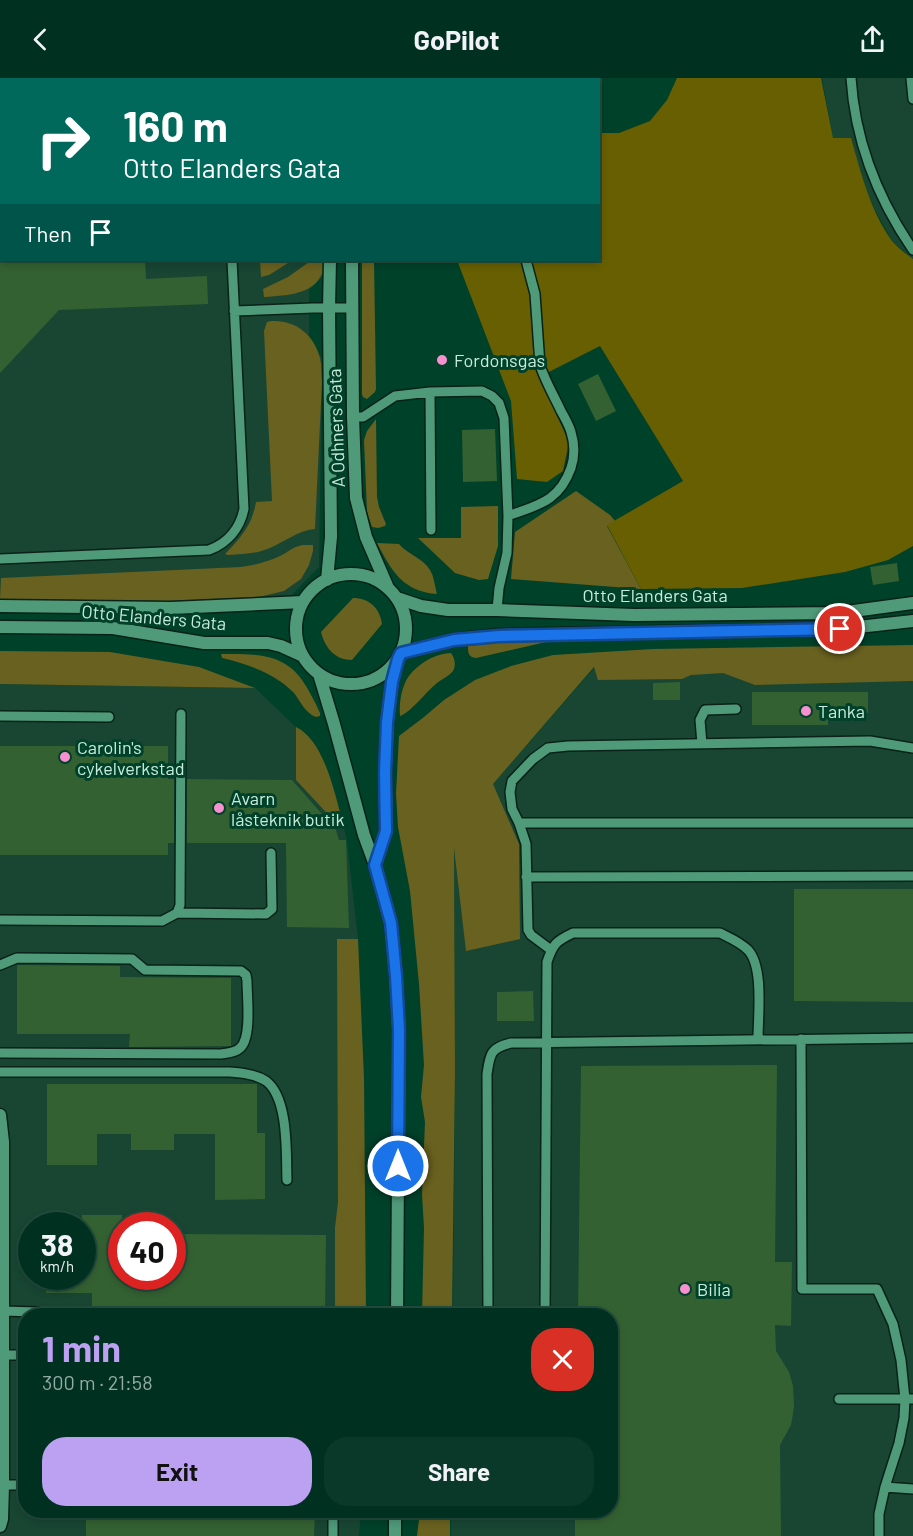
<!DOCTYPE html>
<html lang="en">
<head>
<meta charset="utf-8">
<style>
  :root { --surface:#003120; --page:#0a3929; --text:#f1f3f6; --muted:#95a9a5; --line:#224c3e; --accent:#bca0f2 }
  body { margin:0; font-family:Barlow,sans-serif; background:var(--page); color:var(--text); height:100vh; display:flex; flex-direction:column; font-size:22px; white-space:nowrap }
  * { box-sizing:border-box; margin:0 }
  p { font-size:20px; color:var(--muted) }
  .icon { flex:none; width:33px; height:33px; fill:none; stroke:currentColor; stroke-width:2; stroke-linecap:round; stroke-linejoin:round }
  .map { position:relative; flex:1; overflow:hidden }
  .drawer { position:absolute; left:18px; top:1230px; width:600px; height:210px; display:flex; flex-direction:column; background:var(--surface); border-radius:24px; box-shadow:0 3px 9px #0003,0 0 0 2px var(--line) }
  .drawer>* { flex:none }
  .top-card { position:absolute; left:0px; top:0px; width:600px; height:183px; box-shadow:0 3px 9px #0003,0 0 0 2px var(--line); background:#00695c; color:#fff; overflow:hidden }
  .speed { position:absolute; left:18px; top:1134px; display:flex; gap:12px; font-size:30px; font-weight:700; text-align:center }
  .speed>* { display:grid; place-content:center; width:78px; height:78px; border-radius:50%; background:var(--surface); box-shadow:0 3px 9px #0003,0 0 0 2px var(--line); line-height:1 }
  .speed small { font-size:15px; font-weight:400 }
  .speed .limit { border:9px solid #d22; background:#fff; color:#111 }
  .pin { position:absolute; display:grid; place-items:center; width:51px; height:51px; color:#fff; margin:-26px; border:3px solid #fff; border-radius:50%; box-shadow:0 2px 6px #0007 }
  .me { position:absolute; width:66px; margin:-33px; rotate:0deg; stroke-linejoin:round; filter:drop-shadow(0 0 4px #0008) }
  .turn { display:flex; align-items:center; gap:21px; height:126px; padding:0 24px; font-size:27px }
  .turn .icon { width:78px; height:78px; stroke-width:2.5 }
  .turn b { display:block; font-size:42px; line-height:51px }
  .then { display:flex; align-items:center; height:57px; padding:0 24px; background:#0003; gap:12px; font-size:22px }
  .round { display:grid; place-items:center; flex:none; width:63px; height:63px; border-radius:24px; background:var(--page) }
  .summary { display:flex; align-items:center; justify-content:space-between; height:102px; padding:0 24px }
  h1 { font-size:36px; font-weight:700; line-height:45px; color:var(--accent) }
  .button { display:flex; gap:12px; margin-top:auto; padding:12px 24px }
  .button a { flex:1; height:69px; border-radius:24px; background:var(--accent); color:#111; font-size:24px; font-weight:700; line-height:69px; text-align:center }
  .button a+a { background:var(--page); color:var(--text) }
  header { display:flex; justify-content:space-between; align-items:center; height:78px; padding:0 24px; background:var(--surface); font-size:27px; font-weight:700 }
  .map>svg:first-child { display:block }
  .built { fill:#184633; fill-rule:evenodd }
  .green { fill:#69611f }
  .forest { fill:#675f01 }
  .building { fill:#346132 }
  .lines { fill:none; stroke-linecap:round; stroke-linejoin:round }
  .service-casing { stroke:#0a2218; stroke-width:12 }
  .minor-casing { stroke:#0a2218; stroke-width:15 }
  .tertiary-casing { stroke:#0a2218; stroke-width:15 }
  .service { stroke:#4f9a79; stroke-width:9 }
  .minor { stroke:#4f9a79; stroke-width:12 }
  .tertiary { stroke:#4f9a79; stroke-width:12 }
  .route-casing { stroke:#114b97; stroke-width:15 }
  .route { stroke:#1a73e8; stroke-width:10 }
  .poi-dot { fill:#f690cf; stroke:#00412a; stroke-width:2 }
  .labels { text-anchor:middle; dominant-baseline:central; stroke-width:6; stroke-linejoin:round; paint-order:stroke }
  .poi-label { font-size:18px; fill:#c8ecda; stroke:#00412a; text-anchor:start }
  .street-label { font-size:18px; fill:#c8ecda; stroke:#00412a }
</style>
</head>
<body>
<header><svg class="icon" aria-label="back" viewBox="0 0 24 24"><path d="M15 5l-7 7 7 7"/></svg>GoPilot<svg class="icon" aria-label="share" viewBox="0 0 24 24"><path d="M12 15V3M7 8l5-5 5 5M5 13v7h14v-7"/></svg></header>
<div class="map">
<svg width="913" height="1458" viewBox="0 0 913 1458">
  <rect width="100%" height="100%" fill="#00412a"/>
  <!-- built -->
  <path class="built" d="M0 0H311L312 1 2 2V182H325V196L309 212V257L322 281 319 489 288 521 135 527 0 525Z
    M822 0H913V181L893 164 875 132 863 105 833 60Z
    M595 589 913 598V1458H451V1433L610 1432V1238L453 1237 455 994 454 762 493 706Z
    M0 606 255 610 296 649 303 653 315 667 328 693 337 721 347 763 358 861 365 1237 26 1238V1432L361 1433 359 1458H0ZM32 1148H82V1198H32ZM122 1148H172V1198H122Z"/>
  <!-- green -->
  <path class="green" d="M260 182H293L269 197 261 199Z
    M312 182H325C323 216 292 217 264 219L263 211 288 199Z
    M362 182H374L376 311 375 314 367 321 363 319 362 316Z
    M272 243C296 242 314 257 320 280 322 288 321 296 322 304L315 451C297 453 286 463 270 470 256 476 243 476 228 477L225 476 226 475C242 458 252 447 256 424L272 423 264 253 267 244Z
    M376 341 377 419 379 429 386 446 385 448 378 450 372 449 367 434 364 362 367 353Z
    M576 413 610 437 615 443 607 448 641 511 511 501 515 454Z
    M498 428V468L488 501 479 502 455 495 418 460H461V429Z
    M377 465 399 466C407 476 423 480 430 492 434 498 435 509 437 516 403 514 391 492 377 465Z
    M302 467H313V473L309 487 301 501 284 513 259 519 167 523 0 521 1 500 241 489C254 487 268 484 280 478 288 474 293 469 302 467Z
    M353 520C369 520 380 530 382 546L352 582C335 582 325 570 321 554Z
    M555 562 476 580C468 579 468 575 468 568L478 566Z
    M913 567V603L755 607 723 595 691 597 682 601 598 602 594 589 493 706 519 766 520 861 466 873 454 770 455 994 452 1237H422L424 1150 422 1116 425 1044 421 1019 424 987 419 906 410 813 398 749 396 716 399 658 424 639 444 622 475 602 511 588 553 577 653 571Z
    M0 573 110 574 199 589 255 610 0 606Z
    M451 575C455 580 456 588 453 593 449 598 442 601 437 605 427 613 410 635 400 638 399 627 401 614 405 605 412 589 434 575 451 575Z
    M221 576C251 576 283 574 302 602 309 612 315 624 320 635V638L316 639C305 635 301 624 294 615 275 595 247 586 222 580Z
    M296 649C326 664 335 719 344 749L336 745 296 702Z
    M337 861H358L364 1000 366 1237H334L335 1227V1150L338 1124Z
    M25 1289V1376H19L18 1290Z
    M420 1433H450V1458H417Z"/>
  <!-- forest -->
  <path class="forest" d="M398 0H532V1L398 2Z
    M677 0H821L833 60H851C861 95 870 132 892 163 898 170 906 176 913 181V468L888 482 845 494 742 510 641 511 607 447 683 403 600 268 539 299 569 364 563 393 547 404 517 401 511 323 457 182H598L599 55H619L650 43 667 22Z"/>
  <!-- building -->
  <path class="building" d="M0 182H145L146 201 207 198 208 226 59 232 0 295Z
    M598 296 616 333 596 343 578 306Z
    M495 351 497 403 463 404 462 352Z
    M897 485 899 503 873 507 870 489Z
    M680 604V622H653V605Z
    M752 614H868V635H828V647H752Z
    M0 668H168V701H174V765H168V777H0Z
    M187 701 292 702 336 752 339 762H346L349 850 287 849 286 765H187Z
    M794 811H913V924L794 923Z
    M17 887 120 888V899L231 900V968L129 969 130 956H17Z
    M533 913 534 943H497V914Z
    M777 987 775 1184H792L791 1248 775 1247 776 1273 789 1294 793 1308 794 1329 791 1347 780 1367 781 1458H575V1432H610V1238H578L581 988Z
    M47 1006H257V1055H265V1121L215 1122V1056H174V1072H131V1056H97V1087H47Z
    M82 1137H122V1198H172V1156L326 1157 325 1234 184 1233 180 1231 92 1229V1215H46V1198H82Z
    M86 1432H151V1441H227V1432H315L314 1458H86Z"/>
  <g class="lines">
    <defs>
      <path id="service" d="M399 0 400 2
        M851 0C855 62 878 121 913 172
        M911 0 913 21
        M234 233 313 230H351
        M430 314 431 452
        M353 339H363L395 318 430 314 482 313 492 318 499 325 504 340 508 438 507 475 499 510 497 532
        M508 438C537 427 559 424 571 390 575 378 575 367 571 354 569 347 565 340 561 333 554 318 545 303 540 287L535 216 526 182
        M0 481 209 472C228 465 240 450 244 431L232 182
        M0 638 109 639
        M702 666 700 642 705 632 736 631
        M519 745H913
        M526 799 913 798
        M177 835 266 836 272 831 271 775
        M0 842 162 843 177 835 180 827 181 636
        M551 872 531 857 528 852 526 766 519 745 512 731 510 714 512 703 533 681 548 670 568 668 870 663 913 670
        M0 887 17 880 132 881 145 892 241 893 246 897 247 903C247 919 252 960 240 970 235 975 227 975 221 976L0 975
        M801 961 802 1211H877L893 1246 901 1282 905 1321 904 1340 899 1365 885 1409 879 1436V1458
        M0 994H229C241 995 255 996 266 1003 289 1020 286 1076 287 1102
        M2 1233 180 1238
        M488 1238 487 996C490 976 490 970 511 965L913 960
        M545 1238 547 884C553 866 556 863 573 855H720C730 860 740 864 748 872 764 889 758 938 758 961
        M2 1277H26
        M839 1321H913
        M3 1407H26
        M885 1409 913 1411
        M333 1458V1432"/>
      <path id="minor" d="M0 1037 3 1064V1407L2 1441 0 1448"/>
      <path id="tertiary" d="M333 0V2
        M352 182 353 339 356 420 366 459 388 510
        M296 551a55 55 0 1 1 110 0a55 55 0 1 1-110 0Z
        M327 502 331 459 329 230 330 182
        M397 520 421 528 448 532H497L634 537 839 535 913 525
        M0 528 171 530 303 524
        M0 549 113 550 204 565H268L281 568 303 578
        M401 575 454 562 499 557 840 551 913 543
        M319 596 334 646 364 757 375 787 391 845 396 898 399 952 397 1238
        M375 787 386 753 385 695 387 643 392 604 397 584
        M395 1458V1432"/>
    </defs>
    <!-- service casing -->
    <use href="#service" class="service-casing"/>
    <!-- minor casing -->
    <use href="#minor" class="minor-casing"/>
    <!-- tertiary casing -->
    <use href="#tertiary" class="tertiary-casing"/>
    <!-- service -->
    <use href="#service" class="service"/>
    <!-- minor -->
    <use href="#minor" class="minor"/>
    <!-- tertiary -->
    <use href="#tertiary" class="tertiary"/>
  </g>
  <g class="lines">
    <defs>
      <path id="route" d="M398 1088 399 952 396 898 391 845 375 787 386 753 385 695 387 644 392 604 398 581 401 575 454 562 499 558 840 551"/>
    </defs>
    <!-- route casing -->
    <use href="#route" class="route-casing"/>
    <!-- route -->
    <use href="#route" class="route"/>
  </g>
  <!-- markers -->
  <g class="poi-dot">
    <circle cx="442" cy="282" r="6"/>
    <circle cx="806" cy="633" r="6"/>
    <circle cx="65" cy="679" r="6"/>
    <circle cx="219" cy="730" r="6"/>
    <circle cx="685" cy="1211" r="6"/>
  </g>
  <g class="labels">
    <!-- poi labels -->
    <g class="poi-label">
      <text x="454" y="282">Fordonsgas</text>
      <text x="818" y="633">Tanka</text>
      <text x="77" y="669">Carolin's<tspan x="77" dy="21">cykelverkstad</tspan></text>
      <text x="231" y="720">Avarn<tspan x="231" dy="21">låsteknik butik</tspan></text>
      <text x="697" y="1211">Bilia</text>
    </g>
    <!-- street labels -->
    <g class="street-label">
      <text transform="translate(336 350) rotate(-92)">A Odhners Gata</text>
      <text x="655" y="517">Otto Elanders Gata</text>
      <text transform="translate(154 539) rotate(5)">Otto Elanders Gata</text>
    </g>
  </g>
</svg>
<div class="speed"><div>38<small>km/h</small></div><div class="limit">40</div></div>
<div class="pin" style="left:840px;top:551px;background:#d93025"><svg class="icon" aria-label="arrive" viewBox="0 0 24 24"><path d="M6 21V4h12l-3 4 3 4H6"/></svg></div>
<svg class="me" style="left:398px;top:1088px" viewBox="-20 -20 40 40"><circle r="17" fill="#1a73e8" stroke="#fff" stroke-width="3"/><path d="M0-11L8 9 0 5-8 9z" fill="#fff"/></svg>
<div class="top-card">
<div class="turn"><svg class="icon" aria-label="right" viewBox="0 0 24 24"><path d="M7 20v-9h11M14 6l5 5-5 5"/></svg><div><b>160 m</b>Otto Elanders Gata</div></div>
<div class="then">Then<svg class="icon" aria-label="arrive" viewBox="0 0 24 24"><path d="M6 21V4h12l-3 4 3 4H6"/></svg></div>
</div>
<section class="drawer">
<div class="summary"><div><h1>1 min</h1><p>300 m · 21:58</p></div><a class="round" style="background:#d93025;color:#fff"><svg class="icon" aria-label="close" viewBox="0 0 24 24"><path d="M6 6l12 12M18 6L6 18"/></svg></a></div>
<div class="button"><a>Exit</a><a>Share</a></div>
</section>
</div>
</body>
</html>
